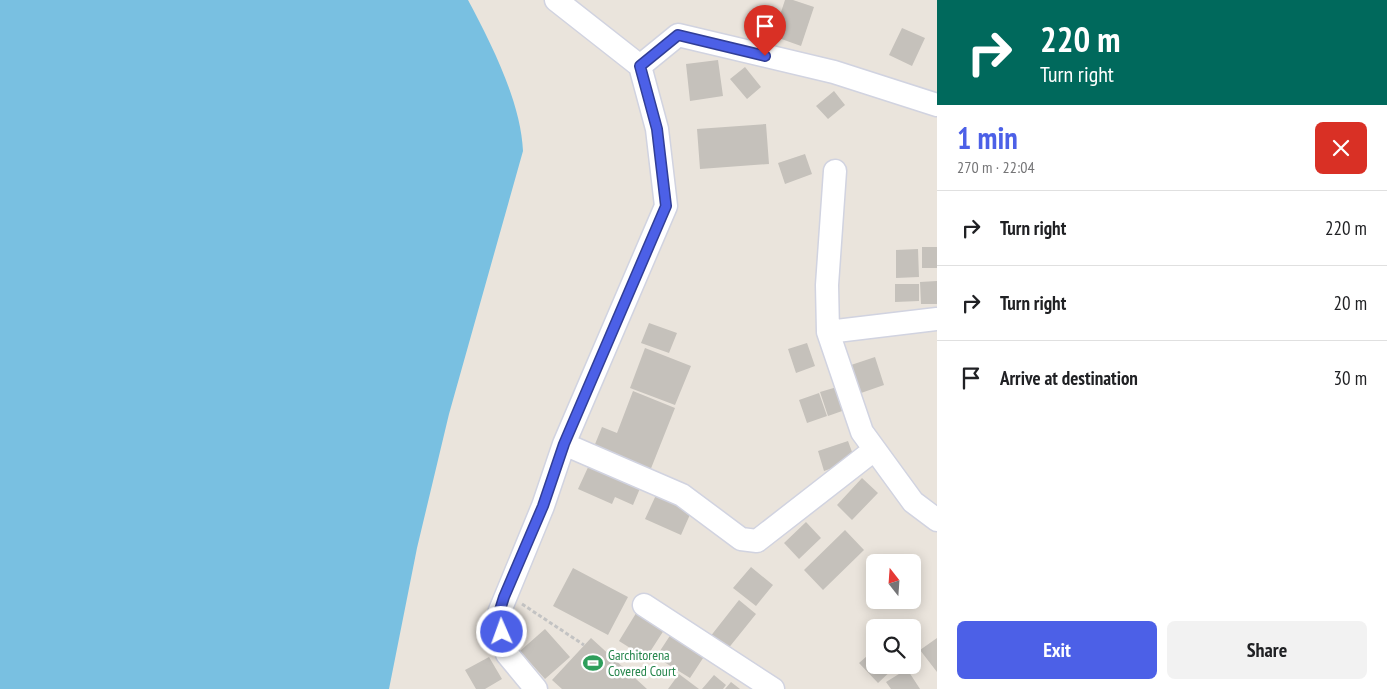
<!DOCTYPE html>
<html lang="en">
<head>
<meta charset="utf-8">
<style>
  :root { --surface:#fff; --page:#f2f2f2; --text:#202124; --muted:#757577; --line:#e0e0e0; --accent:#4c60e7 }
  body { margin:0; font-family:"PT Sans Narrow",sans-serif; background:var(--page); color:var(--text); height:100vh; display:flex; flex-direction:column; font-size:19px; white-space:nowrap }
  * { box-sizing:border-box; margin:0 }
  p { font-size:16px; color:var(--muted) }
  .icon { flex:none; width:28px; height:28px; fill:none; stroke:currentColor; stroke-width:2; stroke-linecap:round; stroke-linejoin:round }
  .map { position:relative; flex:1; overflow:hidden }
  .side { display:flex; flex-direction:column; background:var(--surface); width:450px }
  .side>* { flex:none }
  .hud { background:#00695c; color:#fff; overflow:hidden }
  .needle { width:32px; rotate:343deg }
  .fabs { position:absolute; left:866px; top:554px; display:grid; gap:10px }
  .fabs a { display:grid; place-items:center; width:55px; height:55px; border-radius:8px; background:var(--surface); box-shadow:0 2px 12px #0003; font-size:25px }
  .pin { position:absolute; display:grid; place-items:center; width:42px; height:42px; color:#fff; margin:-51px -21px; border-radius:50% 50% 50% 0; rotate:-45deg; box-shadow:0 0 5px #0007 }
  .pin .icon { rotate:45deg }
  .me { position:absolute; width:55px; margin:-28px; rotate:358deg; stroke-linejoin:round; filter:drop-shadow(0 0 4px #0008) }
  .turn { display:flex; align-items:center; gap:18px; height:105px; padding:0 20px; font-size:22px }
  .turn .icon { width:65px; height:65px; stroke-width:2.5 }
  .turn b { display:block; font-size:35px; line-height:42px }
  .round { display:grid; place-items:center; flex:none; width:52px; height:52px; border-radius:8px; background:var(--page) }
  .head { display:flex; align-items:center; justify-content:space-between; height:85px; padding:0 20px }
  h1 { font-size:30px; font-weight:800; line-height:38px; color:var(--accent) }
  .cta { display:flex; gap:10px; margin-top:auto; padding:10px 20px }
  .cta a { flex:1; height:58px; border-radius:8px; background:var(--accent); color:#fff; font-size:20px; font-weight:800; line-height:58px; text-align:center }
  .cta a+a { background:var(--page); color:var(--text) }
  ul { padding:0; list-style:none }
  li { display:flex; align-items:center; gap:15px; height:75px; padding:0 20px; border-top:1px solid var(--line) }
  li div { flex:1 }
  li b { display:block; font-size:19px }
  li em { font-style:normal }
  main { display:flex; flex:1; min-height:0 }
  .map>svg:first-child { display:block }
  .water { fill:#79c0e1 }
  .building { fill:#c5c1bb }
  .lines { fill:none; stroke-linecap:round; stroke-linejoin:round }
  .minor-casing { stroke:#d1d3e0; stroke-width:25 }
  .path { stroke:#c3c3c3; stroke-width:3; stroke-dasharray:4 2.5; stroke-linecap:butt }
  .minor { stroke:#fff; stroke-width:22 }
  .route-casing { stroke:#313e96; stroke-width:12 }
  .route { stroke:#4c60e7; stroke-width:9 }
  .labels { text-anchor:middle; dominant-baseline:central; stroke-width:5; stroke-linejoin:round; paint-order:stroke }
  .leisure-label { font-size:14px; fill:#27864d; stroke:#fff; text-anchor:start }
</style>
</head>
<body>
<main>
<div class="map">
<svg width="937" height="689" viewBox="0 0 937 689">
  <rect width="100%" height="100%" fill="#eae4dc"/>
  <!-- water -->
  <path class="water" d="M0 0H468C491 43 521 102 523 151L449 414 417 548 389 689H0Z"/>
  <!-- building -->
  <path class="building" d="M785 0H793L814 7 801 46 773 36Z
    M902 28 925 38 912 66 889 55Z
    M718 60 723 96 690 101 686 64Z
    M745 67 761 87 747 99 730 79Z
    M834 91 845 105 828 119 816 106Z
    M766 124 769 164 700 169 697 129Z
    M805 154 812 174 785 184 778 163Z
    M922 247H937V268H922Z
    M918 249 919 277 896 278V250Z
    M937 281V304H921L920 282Z
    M895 284H919V301L895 302Z
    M649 323 677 333 669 353 641 343Z
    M807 343 815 366 796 373 788 349Z
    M645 348 691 366 675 405 630 388Z
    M875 357 884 385 861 393 851 365Z
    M837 387 845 410 828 416 820 392Z
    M633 391 675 408 648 476 591 454 602 427 617 433Z
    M819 393 827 416 807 423 799 400Z
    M848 441 855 460 824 471 818 451Z
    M590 463 641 486 633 505 615 497 612 504 578 489Z
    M862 478 878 493 852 520 837 505Z
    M656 495 692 510 681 535 645 519Z
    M806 522 821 538 799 559 784 543Z
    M845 530 864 550 823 590 804 570Z
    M751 567 773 585 756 606 733 588Z
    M573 568 628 597 608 635 553 606Z
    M739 600 756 614 723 655 706 642Z
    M638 610 666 627 646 658 619 641Z
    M545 629 570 657 545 679 520 651Z
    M673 631 707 652 690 678 656 657Z
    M591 638 647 689H562L552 680Z
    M937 638V672L920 650Z
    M875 649V665H891L894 668 878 683 859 663Z
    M489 657 502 679 485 689H476L465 670Z
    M907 669 920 689H891L886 682Z
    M679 674 699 689H668Z
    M714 675 726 685 723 689H702Z
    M731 682 740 689H725Z"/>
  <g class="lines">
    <defs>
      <path id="minor" d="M556 0 640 66
        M937 319 828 332 862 432 913 502 937 520
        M828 332 827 285 835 171
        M564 444 682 495 741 539 757 541 874 450
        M644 605 773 689
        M536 689 507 654 499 613 543 506 564 444 666 206 657 129 640 66 678 35 834 72 937 105"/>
    </defs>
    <!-- minor casing -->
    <use href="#minor" class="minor-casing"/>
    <!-- path -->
    <path class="path" d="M522 604 584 645"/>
    <!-- minor -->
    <use href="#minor" class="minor"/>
  </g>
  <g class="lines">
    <defs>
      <path id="route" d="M502 632 499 613 504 597 543 506 564 444 666 206 657 129 640 66 678 35 765 56"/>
    </defs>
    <!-- route casing -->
    <use href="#route" class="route-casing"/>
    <!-- route -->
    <use href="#route" class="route"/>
  </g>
  <!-- icons -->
  <defs>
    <symbol id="stadium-bare" viewBox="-9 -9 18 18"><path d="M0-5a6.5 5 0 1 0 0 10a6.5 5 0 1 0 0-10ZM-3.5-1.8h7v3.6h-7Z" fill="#2e9e5b" stroke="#fff" stroke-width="2.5" paint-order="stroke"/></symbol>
  </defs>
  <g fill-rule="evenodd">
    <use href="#stadium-bare" x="579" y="649" width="28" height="28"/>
  </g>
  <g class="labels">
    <!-- leisure labels -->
    <g class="leisure-label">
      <text x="608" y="655">Garchitorena<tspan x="608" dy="16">Covered Court</tspan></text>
    </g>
  </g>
</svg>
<div class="fabs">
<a><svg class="needle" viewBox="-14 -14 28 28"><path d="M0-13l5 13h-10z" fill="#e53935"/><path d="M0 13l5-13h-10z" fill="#757577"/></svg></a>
<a><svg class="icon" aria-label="search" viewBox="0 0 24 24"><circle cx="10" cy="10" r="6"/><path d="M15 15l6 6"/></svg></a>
</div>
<div class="pin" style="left:765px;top:56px;background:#d93025"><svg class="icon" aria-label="arrive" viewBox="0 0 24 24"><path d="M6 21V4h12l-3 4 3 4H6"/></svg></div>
<svg class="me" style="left:502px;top:632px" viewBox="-20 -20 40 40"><circle r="17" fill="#4c60e7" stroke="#fff" stroke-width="3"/><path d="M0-11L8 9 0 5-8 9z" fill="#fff"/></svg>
</div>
<section class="side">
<div class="hud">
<div class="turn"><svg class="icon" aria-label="right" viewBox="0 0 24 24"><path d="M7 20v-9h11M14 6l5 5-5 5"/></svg><div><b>220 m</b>Turn right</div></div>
</div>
<div class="head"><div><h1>1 min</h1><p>270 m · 22:04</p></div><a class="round" style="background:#d93025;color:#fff"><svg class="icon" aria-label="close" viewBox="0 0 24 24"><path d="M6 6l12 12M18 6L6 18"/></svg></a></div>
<ul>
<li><svg class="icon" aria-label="right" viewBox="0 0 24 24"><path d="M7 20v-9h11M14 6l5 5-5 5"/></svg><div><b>Turn right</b></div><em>220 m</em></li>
<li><svg class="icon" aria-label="right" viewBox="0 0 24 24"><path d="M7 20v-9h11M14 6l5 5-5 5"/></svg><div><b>Turn right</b></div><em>20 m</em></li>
<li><svg class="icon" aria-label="arrive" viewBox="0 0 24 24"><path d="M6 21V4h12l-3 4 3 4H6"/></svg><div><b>Arrive at destination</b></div><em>30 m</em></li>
</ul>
<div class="cta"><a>Exit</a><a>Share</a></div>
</section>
</main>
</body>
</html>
